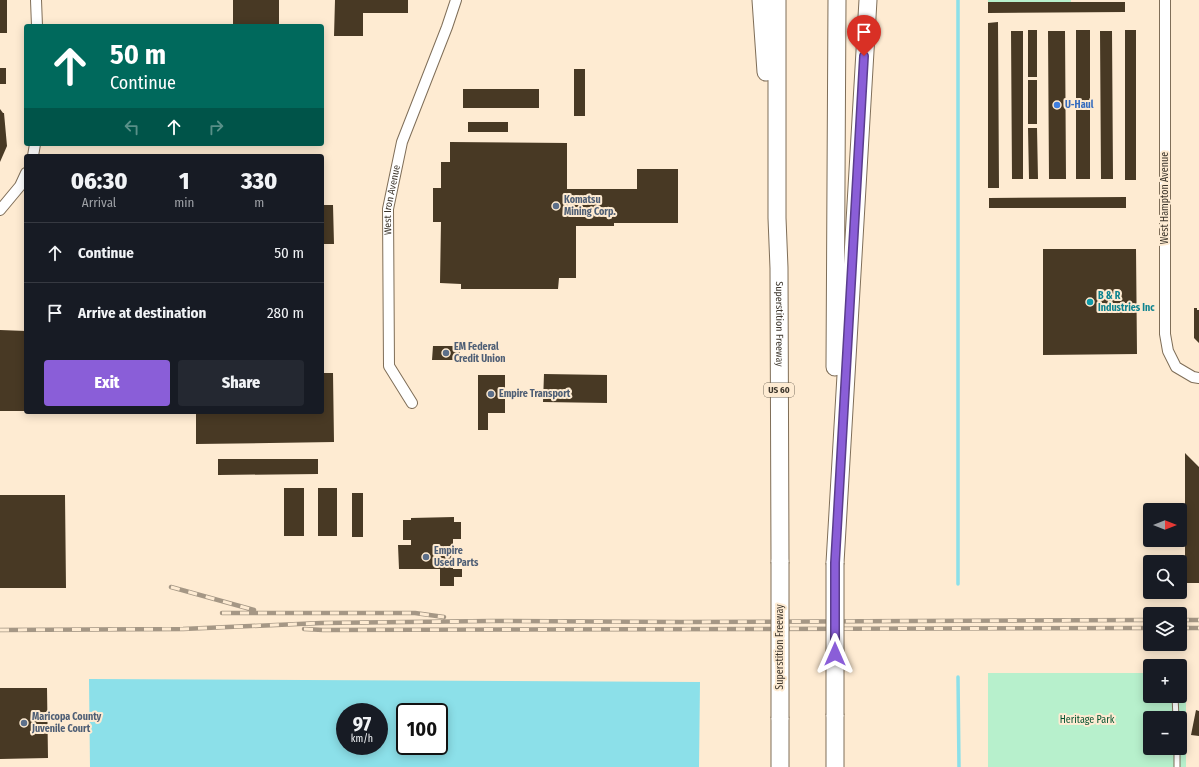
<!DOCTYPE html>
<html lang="en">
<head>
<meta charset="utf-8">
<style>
  :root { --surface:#171b24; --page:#242831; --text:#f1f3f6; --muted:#9ea1a6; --line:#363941; --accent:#8a5ed8 }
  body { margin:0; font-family:"Fira Sans Condensed",sans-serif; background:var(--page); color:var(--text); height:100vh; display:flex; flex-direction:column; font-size:15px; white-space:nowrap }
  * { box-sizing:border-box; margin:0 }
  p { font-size:13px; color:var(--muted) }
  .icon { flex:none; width:22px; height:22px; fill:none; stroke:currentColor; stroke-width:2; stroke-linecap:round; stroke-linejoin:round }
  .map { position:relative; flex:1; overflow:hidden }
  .drawer { position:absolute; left:24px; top:154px; width:300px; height:260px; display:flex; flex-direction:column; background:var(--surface); border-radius:4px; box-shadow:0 2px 10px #0003 }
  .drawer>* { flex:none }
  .banner { position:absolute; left:24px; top:24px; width:300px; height:122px; border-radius:4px; box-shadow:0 2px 10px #0003; background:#00695c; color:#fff; overflow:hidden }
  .needle { width:26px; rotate:90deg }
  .controls { position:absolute; left:1143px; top:503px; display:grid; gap:8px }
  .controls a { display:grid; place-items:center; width:44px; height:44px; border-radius:4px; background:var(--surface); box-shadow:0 2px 10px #0003; font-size:20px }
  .speed { position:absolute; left:336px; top:703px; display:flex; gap:8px; font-size:20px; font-weight:700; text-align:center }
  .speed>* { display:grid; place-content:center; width:52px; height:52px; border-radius:50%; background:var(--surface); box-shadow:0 2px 10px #0003; line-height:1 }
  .speed small { font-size:10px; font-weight:400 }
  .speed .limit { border:2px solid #111; border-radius:6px; background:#fff; color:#111 }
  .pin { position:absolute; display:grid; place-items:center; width:34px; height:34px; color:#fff; margin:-41px -17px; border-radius:50% 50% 50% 0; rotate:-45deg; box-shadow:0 0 4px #0007 }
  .pin .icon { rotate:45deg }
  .me { position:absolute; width:44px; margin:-22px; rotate:0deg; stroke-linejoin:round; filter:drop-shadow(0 0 3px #0008) }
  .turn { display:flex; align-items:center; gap:14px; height:84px; padding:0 20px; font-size:18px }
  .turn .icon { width:52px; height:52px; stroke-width:2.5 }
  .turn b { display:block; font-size:28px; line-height:34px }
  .lanes { display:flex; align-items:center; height:38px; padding:0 20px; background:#0003; justify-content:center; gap:20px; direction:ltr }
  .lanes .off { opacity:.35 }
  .eta { display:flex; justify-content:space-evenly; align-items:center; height:68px; text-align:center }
  .eta b { font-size:24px; font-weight:800; line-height:28px }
  .cta { display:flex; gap:8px; margin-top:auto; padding:8px 20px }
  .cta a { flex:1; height:46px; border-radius:4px; background:var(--accent); color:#fff; font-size:16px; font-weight:800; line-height:46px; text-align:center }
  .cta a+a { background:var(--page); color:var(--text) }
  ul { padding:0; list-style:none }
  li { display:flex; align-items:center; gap:12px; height:60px; padding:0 20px; border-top:1px solid var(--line) }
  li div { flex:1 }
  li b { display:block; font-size:15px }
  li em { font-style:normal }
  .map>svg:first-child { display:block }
  .green { fill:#b7f0cc; fill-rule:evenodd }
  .water { fill:#8ce0e9; fill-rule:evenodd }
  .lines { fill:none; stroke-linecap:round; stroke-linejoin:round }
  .stream { stroke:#8ce0e9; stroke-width:3.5 }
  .building { fill:#483924 }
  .lane-casing { stroke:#7f6e58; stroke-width:7 }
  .street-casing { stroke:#7f6e58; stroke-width:12 }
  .highway-casing { stroke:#7f6e58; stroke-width:19 }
  .lane { stroke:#fff; stroke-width:5 }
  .street { stroke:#fff; stroke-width:10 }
  .highway { stroke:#fff; stroke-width:17 }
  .rail-casing { stroke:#a59785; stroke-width:4.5 }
  .rail { stroke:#feebd2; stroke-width:3; stroke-dasharray:9; stroke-linecap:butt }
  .highway-bridge-casing { stroke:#7f6e58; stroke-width:19; stroke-linecap:butt }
  .highway-bridge { stroke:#fff; stroke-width:17 }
  .route-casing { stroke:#5a3d8c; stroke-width:10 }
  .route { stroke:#8a5ed8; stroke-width:7 }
  .shop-dot { fill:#3f7fe0; stroke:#feebd2; stroke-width:1.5 }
  .service-dot { fill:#5c6f8a; stroke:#feebd2; stroke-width:1.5 }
  .culture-dot { fill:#0f9aa8; stroke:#feebd2; stroke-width:1.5 }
  .labels { text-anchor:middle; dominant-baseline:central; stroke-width:4; stroke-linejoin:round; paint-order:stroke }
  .shield { fill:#feebd2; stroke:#766c5d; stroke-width:1 }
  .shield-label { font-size:9px; font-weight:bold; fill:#3c352b }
  .shop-label { font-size:10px; font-weight:bold; fill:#366cbe; stroke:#feebd2; text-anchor:start }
  .street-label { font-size:10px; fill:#3c352b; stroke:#feebd2 }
  .service-label { font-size:10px; font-weight:bold; fill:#4e5e75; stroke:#feebd2; text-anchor:start }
  .culture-label { font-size:10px; font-weight:bold; fill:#0d838f; stroke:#feebd2; text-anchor:start }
  .park-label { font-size:10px; fill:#035230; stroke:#feebd2 }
</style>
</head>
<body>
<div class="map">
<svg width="1199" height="767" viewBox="0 0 1199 767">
  <rect width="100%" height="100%" fill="#feebd2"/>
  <!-- green -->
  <path class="green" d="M988 0H1071V2H988Z
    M988 673H1150V696H1180V673L1186 674V767H988ZM1150 718H1180V748H1150Z"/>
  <!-- water -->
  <path class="water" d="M89 679 700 682 699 767H90ZM345 712H379V746H345ZM405 712H439V746H405Z"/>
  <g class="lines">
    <!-- stream -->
    <path class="stream" d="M958 0V584
      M958 677 959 767"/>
  </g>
  <!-- building -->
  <path class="building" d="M0 0H7V33H0Z
    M233 0H279V26H233Z
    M335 0H408V13H363V36H334Z
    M988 2H1125V12L988 13Z
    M998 22 999 188H988V23Z
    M1028 30H1037V77H1028Z
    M1076 30H1090V179H1076Z
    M1125 30H1136V180H1125Z
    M1011 31H1023V179H1012Z
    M1048 31H1065L1066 179H1049Z
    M1100 31H1112L1113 179H1101Z
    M0 68H6V84H0Z
    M574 69H585V116H574Z
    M1028 80H1037V124H1028Z
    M463 89H539V108H463Z
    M0 109 3 113H4L7 146 0 162Z
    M468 122H508V132H468Z
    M1028 128H1037L1038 179H1029Z
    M450 142 567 143V189H637V169H678V223H614V226H576V278H559L558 289H461V284L440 283 441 222H433V188H441V162H450Z
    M1126 197V208H989V198Z
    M322 205H333L334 244H322Z
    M1043 249H1136L1137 354 1043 355Z
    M1194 308H1197V310H1199V343L1194 338Z
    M0 330 26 331V411H0Z
    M433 346H460V360H432Z
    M322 373H333L334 442 196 444V412H322Z
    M544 374 607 375V403L543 402Z
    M478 375H505V413H488V430H478Z
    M1185 453 1199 467V583H1185Z
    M218 459H318V474L218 475Z
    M284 488H304V536H284Z
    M318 488H337V536H318Z
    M352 493H363V537H352Z
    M0 495H65L66 588H0Z
    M454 517V522H461V539H453V569H462V577H454V586H440V569H399L398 545H411V540H403V520H411V518Z
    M0 688H47L48 758 0 759Z
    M1196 710 1199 711V736L1191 735Z"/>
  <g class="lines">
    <defs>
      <path id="lane" d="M1175 696 1176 718
        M1177 748V767"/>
      <g id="street">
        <path d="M36 0 37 26"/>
        <path d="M1165 0V334L1168 351 1176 367 1193 377 1199 378"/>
        <path d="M33 156 35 144"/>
        <path d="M0 210 20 186 26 173"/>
        <path id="s1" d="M412 403 389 366 388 209 402 142 447 27 456 0"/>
      </g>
      <g id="highway">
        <path d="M761 0 766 72"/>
        <path id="s2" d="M777 0V218L779 268 780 562"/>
        <path d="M835 367 837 0"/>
        <path d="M835 563 868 0"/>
        <path d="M835 715V767"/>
        <path d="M780 718V767"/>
      </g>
    </defs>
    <!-- lane casing -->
    <use href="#lane" class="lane-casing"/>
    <!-- street casing -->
    <use href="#street" class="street-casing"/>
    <!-- highway casing -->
    <use href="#highway" class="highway-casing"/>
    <!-- lane -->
    <use href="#lane" class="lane"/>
    <!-- street -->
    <use href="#street" class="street"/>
    <!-- highway -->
    <use href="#highway" class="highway"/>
    <defs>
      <path id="rail" d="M171 587 254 610
        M222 613H415L444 617
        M1180 620H1199
        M1180 628H1199
        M304 629 323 630 1150 628
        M0 630 183 629 321 623 492 621 681 622 1150 620"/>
    </defs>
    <!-- rail casing -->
    <use href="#rail" class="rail-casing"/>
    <!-- rail -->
    <use href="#rail" class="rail"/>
    <defs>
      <path id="highway-bridge" d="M780 562V718
        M835 563V715"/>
    </defs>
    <!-- highway-bridge casing -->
    <use href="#highway-bridge" class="highway-bridge-casing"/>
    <!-- highway-bridge -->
    <use href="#highway-bridge" class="highway-bridge"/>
  </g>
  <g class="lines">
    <defs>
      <path id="route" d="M835 654V563L864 56"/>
    </defs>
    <!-- route casing -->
    <use href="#route" class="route-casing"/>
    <!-- route -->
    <use href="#route" class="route"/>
  </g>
  <!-- markers -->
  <circle class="shop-dot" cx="1057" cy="105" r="4"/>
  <g class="service-dot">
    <circle cx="556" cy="206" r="4"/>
    <circle cx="446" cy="353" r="4"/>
    <circle cx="491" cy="394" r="4"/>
    <circle cx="426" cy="557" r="4"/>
    <circle cx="24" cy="723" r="4"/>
  </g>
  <circle class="culture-dot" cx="1090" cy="302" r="4"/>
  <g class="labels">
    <!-- shield labels -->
    <rect class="shield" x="764" y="383" width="30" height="14" rx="3"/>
    <g class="shield-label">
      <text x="779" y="390">US 60</text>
    </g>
    <!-- shop labels -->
    <g class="shop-label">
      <text x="1065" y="105">U-Haul</text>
    </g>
    <!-- street labels -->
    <g class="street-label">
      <text transform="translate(1165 198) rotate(-90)">West Hampton Avenue</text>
      <text stroke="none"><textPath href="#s1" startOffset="210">West Iron Avenue</textPath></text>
      <text stroke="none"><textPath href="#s2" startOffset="324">Superstition Freeway</textPath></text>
      <text transform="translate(780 647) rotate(-90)">Superstition Freeway</text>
    </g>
    <!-- service labels -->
    <g class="service-label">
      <text x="564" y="200">Komatsu<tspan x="564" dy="12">Mining Corp.</tspan></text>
      <text x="454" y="347">EM Federal<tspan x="454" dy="12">Credit Union</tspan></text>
      <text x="499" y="394">Empire Transport</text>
      <text x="434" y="551">Empire<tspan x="434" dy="12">Used Parts</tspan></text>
      <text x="32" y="717">Maricopa County<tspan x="32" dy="12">Juvenile Court</tspan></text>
    </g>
    <!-- culture labels -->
    <g class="culture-label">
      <text x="1098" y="296">B &amp; R<tspan x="1098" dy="12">Industries Inc</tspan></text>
    </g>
    <!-- park labels -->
    <g class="park-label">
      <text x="1087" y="720">Heritage Park</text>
    </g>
  </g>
</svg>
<div class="controls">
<a><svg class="needle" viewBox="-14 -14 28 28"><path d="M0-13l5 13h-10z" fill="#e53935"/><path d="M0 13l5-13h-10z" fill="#9ea1a6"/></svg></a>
<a><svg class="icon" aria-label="search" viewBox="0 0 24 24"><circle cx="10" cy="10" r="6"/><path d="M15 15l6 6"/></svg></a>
<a><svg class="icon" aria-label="layers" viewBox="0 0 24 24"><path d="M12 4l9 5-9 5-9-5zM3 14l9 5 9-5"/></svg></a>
<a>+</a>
<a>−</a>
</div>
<div class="speed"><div>97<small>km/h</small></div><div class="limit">100</div></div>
<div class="pin" style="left:864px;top:56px;background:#d93025"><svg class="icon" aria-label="arrive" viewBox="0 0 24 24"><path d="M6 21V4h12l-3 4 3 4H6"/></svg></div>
<svg class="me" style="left:835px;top:654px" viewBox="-20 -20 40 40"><path d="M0-17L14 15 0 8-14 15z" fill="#8a5ed8" stroke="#fff" stroke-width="4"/></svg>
<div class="banner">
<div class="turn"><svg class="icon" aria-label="ahead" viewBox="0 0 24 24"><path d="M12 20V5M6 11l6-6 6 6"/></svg><div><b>50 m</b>Continue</div></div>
<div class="lanes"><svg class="icon off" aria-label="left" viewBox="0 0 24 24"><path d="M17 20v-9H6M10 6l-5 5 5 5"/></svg><svg class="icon" aria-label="ahead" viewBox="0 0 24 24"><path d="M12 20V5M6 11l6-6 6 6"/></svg><svg class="icon off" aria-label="right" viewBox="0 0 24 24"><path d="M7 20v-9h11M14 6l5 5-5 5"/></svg></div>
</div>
<section class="drawer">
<div class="eta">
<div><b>06:30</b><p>Arrival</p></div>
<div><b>1</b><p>min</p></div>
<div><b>330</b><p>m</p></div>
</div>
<ul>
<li><svg class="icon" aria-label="ahead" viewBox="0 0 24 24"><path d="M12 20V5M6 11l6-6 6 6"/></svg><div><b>Continue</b></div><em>50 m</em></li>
<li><svg class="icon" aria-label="arrive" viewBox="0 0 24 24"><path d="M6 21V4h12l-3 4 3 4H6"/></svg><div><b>Arrive at destination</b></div><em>280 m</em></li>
</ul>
<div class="cta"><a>Exit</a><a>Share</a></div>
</section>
</div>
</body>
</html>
